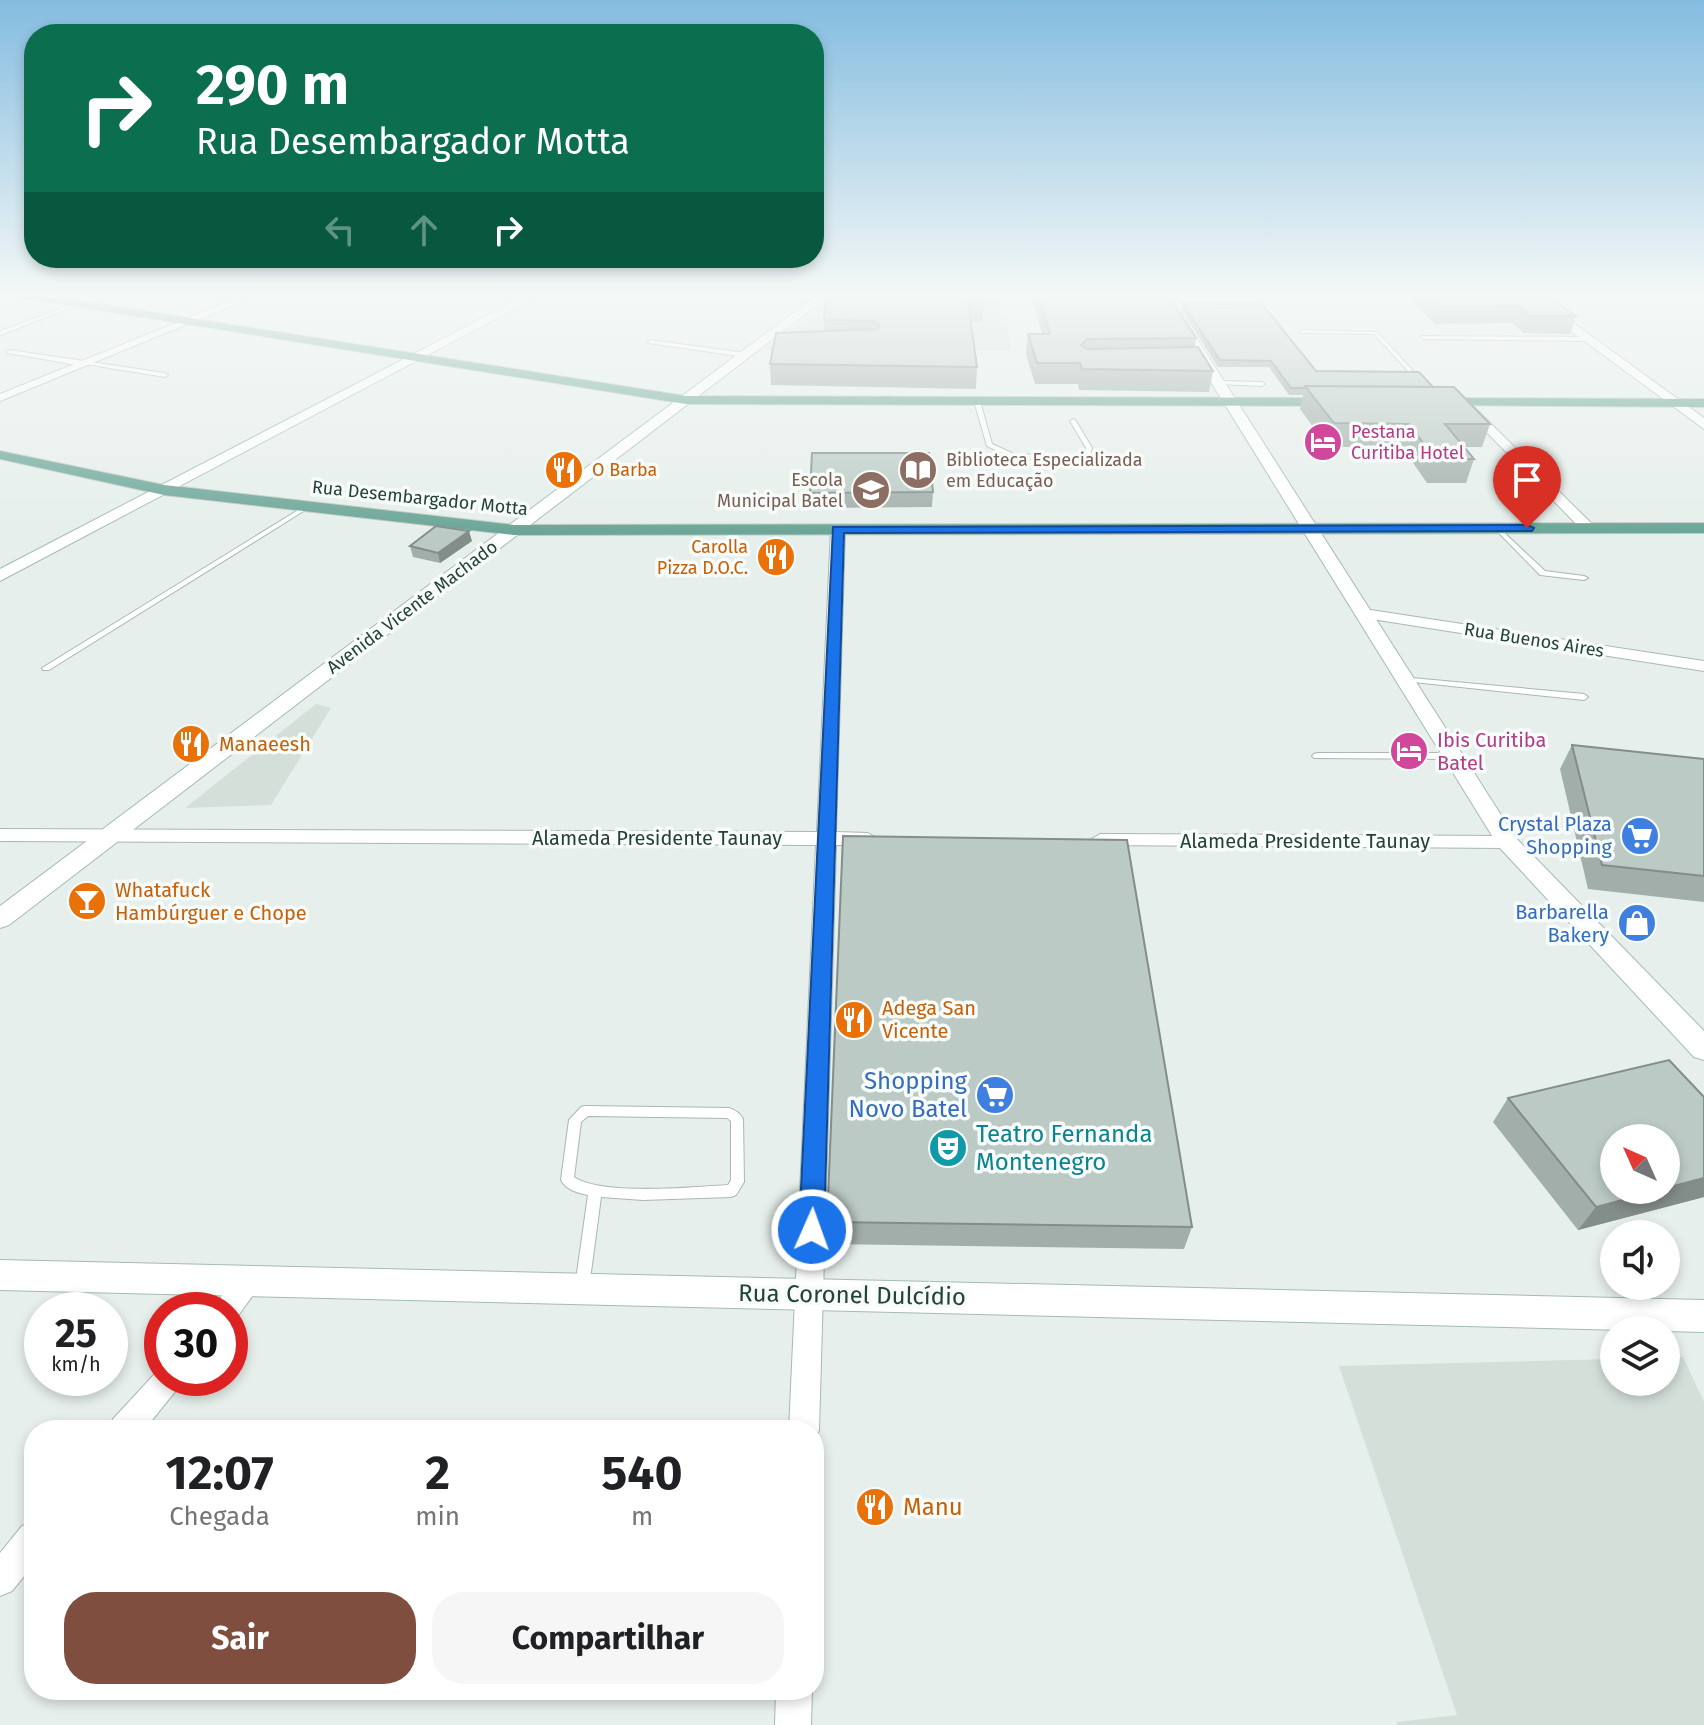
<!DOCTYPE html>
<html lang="pt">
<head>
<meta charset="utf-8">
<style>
  :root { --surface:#fff; --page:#f6f6f6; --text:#202124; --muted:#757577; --accent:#7f4e3f }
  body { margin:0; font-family:"Fira Sans",sans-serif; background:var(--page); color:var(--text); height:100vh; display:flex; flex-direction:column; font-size:30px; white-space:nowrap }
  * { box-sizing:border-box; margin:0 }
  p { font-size:26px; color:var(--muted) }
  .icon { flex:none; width:44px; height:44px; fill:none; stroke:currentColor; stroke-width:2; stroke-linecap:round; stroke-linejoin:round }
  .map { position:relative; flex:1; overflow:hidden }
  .panel { position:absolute; left:24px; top:1420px; width:800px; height:280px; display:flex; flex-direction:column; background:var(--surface); border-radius:32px; box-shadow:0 4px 12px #0003 }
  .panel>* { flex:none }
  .banner { position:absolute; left:24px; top:24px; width:800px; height:244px; border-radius:32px; box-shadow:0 4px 12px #0003; background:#0b6e4f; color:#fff; overflow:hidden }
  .needle { width:52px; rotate:315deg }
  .tools { position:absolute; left:1600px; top:1124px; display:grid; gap:16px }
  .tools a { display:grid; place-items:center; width:80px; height:80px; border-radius:50%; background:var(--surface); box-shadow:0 4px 12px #0003; font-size:40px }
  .speed { position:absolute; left:24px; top:1292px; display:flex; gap:16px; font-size:40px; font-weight:700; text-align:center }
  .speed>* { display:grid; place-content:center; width:104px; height:104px; border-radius:50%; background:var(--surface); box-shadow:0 4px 12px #0003; line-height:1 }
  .speed small { font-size:20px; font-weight:400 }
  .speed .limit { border:12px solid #d22; background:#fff; color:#111 }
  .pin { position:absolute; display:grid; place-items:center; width:68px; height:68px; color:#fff; margin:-82px -34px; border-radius:50% 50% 50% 0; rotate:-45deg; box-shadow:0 0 8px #0007 }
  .pin .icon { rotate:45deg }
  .me { position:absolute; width:88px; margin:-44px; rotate:2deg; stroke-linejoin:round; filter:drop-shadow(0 0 6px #0008) }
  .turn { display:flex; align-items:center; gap:28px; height:168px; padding:0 40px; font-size:36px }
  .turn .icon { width:104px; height:104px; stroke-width:2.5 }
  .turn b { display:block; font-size:56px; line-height:68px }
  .lanes { display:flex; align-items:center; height:76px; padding:0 40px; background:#0003; justify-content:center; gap:40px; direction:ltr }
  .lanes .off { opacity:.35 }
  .eta { display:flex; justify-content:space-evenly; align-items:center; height:136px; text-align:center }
  .eta b { font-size:48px; font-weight:700; line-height:56px }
  .button { display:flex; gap:16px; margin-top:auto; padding:16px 40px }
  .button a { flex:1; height:92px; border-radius:32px; background:var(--accent); color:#fff; font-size:32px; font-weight:700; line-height:92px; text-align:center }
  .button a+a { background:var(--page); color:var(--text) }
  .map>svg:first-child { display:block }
  .built { fill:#d4dfda }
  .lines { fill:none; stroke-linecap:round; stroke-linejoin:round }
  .lane-casing { stroke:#a8b8b2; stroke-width:2 }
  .street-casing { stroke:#a8b8b2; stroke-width:2 }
  .secondary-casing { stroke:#a4bbb3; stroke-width:2 }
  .primary-casing { stroke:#c2cac8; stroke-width:2 }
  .lane { fill:#fff; fill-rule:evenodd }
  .street { fill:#fff; fill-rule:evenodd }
  .secondary { fill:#fff; fill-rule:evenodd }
  .primary { fill:#6aa596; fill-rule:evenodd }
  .wall { fill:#a1aea9 }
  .shaded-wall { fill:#838d89 }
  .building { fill:#bbcac4; stroke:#838d89; stroke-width:2 }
  .route { fill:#1a73e8; stroke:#114b97; stroke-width:2 }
  .labels { text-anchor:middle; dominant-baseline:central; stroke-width:7; stroke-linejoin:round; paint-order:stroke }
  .far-hotel-label { font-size:18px; fill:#b23c85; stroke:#f7fbf9; text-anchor:start }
  .far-education-label { font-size:18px; fill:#785e54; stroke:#f7fbf9; text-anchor:start }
  .far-food-label { font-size:18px; fill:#c56008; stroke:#f7fbf9; text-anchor:start }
  .far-street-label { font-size:18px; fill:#24423a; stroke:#f7fbf9 }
  .hotel-label { font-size:20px; fill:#b23c85; stroke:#f7fbf9; text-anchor:start }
  .food-label { font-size:20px; fill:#c56008; stroke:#f7fbf9; text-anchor:start }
  .shop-label { font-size:20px; fill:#366cbe; stroke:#f7fbf9; text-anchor:end }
  .street-label { font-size:20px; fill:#24423a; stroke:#f7fbf9 }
  .near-shop-label { font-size:24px; fill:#366cbe; stroke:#f7fbf9; text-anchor:end }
  .near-culture-label { font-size:24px; fill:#0d838f; stroke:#f7fbf9; text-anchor:start }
  .near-street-label { font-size:24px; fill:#24423a; stroke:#f7fbf9 }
  .near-food-label { font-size:24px; fill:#c56008; stroke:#f7fbf9; text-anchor:start }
</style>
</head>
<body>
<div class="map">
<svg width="1704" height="1725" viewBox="0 0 1704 1725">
  <rect width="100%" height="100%" fill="#e6efeb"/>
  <!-- built -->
  <path class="built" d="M996 302 1001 316H1006L1011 350H765L827 303Z
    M316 704 331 708 271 805 185 808Z
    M1666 1357H1683L1704 1402V1725H1397V1722L1457 1715 1339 1366 1614 1359V1382H1666Z"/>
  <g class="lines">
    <defs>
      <path id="lane" d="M76 303 80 304 0 335V331Z
        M1301 330 1377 332 1416 374 1413 376 1403 375V373L1409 372 1374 334 1299 333Z
        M1421 336 1587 337 1590 339 1587 341 1423 339Z
        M650 340 745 353 748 355 745 357 648 343Z
        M10 350 165 373 168 375 165 377 85 364 83 366 8 353 7 352Z
        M1219 381 1262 382 1265 384 1262 386 1217 384 1216 383Z
        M977 399 980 401 992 444 1014 454 1078 457 1084 454 1086 448 1070 421 1073 419 1076 421 1092 448 1090 455 1079 461 1013 458 987 446 974 401Z
        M308 504 310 505V507L49 670H43L42 668Z
        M1497 526 1545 571 1584 576 1588 578 1584 580 1540 575 1495 529V527Z
        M1401 677 1584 694 1588 697 1584 700 1404 681 1400 679Z
        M1317 753H1453L1458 756 1453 759 1314 758 1312 756 1314 754Z
        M585 1106 729 1108C735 1110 740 1113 743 1119L744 1182 736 1195 731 1197 643 1200 601 1197 589 1287 587 1292 582 1294 577 1292 575 1287 588 1195C578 1193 566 1190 561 1180L569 1120 581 1107ZM588 1116 727 1118 731 1121V1180L728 1185C692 1187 602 1196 574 1177L581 1122Z"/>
      <path id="street" d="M245 295H258L0 401V394Z
        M1466 407H1474L1593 525V531H1583L1466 411Z
        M838 525 845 529 836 832 868 833 878 839 868 845H836L819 1430 814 1441V1430H789L816 845 0 841V829L817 832 831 529Z
        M1364 609 1704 661V671L1359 617 1356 614Z
        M1100 834 1507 836 1517 842 1507 848 1093 845 1090 840Z
        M250 1267 260 1271 264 1280 235 1320 230 1322V1310H211L240 1271Z
        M162 1366V1378H183L178 1388 144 1430H109L113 1419Z
        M34 1522V1564L12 1591 0 1596V1553L22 1526Z
        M776 1690H812L811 1725H775Z"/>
      <path id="secondary" d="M527 295H541L0 581V569Z
        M817 295H830L9 925 0 928V906Z
        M1157 295H1169L1515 837 1704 1031V1060L1694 1057 1499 847Z
        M1522 295H1535L1704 418V429Z
        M1683 295H1704V299Z
        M0 1260 1704 1300V1332L0 1290Z"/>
      <path id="primary" d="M16 295H43L686 396 1334 398 1341 402 1334 406 686 404 22 298Z
        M1438 398 1704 399V407L1433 405 1431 402Z
        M0 451 164 485 514 525 1704 523V533L514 535 164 495 0 459Z"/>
    </defs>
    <!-- lane casing -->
    <use href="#lane" class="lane-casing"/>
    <!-- street casing -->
    <use href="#street" class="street-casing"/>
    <!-- secondary casing -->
    <use href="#secondary" class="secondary-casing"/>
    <!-- primary casing -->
    <use href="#primary" class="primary-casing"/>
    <!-- lane -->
    <use href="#lane" class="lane"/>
    <!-- street -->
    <use href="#street" class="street"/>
    <!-- secondary -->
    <use href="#secondary" class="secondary"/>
    <!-- primary -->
    <use href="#primary" class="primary"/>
  </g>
  <!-- wall -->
  <path class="wall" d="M826 295 984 302 982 322H971L977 367 976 389 771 385 770 364 824 331Z
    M1031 295H1168L1196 338 1195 347 1213 371 1209 392 1079 390 1078 384H1035L1026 354 1028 334H1042Z
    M1406 295H1546L1576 316 1570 334 1524 333 1512 323 1435 324Z
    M1182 303 1316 371 1433 387 1490 424 1482 447H1465L1474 459 1466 483H1427L1402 447H1328L1300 409 1303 395H1289L1269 367H1218L1181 309Z
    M933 492 932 507 810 508V493Z
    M472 541 440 563 413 557 410 546Z
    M1572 745 1704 759V902L1588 889 1560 769Z
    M1704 1097V1197L1578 1230 1493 1122 1508 1098Z
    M827 1222 1192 1227 1184 1249 827 1244Z"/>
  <!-- shaded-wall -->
  <path class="shaded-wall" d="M469 531 472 541 440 563 438 553Z
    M1704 1178V1197L1578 1230 1596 1207 1660 1190H1666V1188Z"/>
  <!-- building -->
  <path class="building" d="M826 295H983L984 302H968L977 367 770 364 776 333 878 329 879 325 873 321 824 320Z
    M1038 295H1168L1196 338 1087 339 1081 345 1087 349 1198 347 1213 371 1082 369 1080 363H1037L1028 334H1050Z
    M1428 295H1546L1576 316H1530L1518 306 1440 307Z
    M1182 303 1262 304 1316 371 1419 372 1433 387 1305 386V388H1291L1271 361 1220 360Z
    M1305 386 1454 387 1490 424H1445L1474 459H1435L1409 424 1334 423Z
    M812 453H929L933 492 810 493Z
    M436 526 469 531 438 553 410 546Z
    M1572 745 1704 759V876L1602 865Z
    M843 836 1127 840 1192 1227 827 1222Z
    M1669 1060 1704 1097V1178L1666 1188V1138H1614V1190H1660L1596 1207 1508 1098Z"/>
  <!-- sky -->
  <linearGradient id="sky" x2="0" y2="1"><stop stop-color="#84bce0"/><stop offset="0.55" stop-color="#f4f8f6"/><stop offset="1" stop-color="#f4f8f6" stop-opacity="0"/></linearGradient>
  <rect width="1704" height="536" fill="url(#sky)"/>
  <!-- route -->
  <path class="route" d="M1527 525 1534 528 1532 531 844 533 824 1230 820 1238 812 1241 803 1238 799 1230 833 527Z"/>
  <!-- icons -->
  <defs>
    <symbol id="hotel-disc" viewBox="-11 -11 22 22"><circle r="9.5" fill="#d1479c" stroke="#f7fbf9"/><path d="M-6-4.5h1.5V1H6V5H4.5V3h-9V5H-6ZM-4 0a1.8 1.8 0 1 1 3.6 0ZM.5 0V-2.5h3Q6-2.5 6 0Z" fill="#fff"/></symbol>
    <symbol id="restaurant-disc" viewBox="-11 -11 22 22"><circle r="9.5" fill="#e8710a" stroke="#f7fbf9"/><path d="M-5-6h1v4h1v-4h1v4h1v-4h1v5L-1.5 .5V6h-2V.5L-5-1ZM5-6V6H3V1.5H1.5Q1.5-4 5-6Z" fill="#fff"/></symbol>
    <symbol id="library-disc" viewBox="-11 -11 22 22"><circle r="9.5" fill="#8d6e63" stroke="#f7fbf9"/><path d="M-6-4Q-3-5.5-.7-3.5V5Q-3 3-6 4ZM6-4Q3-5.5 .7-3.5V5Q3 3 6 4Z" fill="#fff"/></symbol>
    <symbol id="school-disc" viewBox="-11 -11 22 22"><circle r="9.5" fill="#8d6e63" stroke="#f7fbf9"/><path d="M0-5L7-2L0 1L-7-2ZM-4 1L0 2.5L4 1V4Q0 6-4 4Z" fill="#fff"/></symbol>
    <symbol id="supermarket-disc" viewBox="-11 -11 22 22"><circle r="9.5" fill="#3f7fe0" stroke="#f7fbf9"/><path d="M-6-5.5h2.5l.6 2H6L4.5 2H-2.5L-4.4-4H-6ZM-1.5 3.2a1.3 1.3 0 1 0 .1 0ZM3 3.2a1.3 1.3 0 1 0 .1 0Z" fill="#fff"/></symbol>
    <symbol id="bar-disc" viewBox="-11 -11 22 22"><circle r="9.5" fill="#e8710a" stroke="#f7fbf9"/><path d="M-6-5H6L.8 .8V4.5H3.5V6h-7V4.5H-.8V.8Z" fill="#fff"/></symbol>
    <symbol id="shop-disc" viewBox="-11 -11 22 22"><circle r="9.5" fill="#3f7fe0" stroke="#f7fbf9"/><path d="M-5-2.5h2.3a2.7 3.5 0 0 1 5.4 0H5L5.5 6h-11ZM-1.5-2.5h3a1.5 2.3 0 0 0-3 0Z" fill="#fff"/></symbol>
    <symbol id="theatre-disc" viewBox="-11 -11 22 22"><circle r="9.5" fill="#0f9aa8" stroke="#f7fbf9"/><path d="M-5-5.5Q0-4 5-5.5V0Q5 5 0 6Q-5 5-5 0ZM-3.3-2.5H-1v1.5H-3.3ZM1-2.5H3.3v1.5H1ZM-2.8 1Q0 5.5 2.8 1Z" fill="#fff"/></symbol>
  </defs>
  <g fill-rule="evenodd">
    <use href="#hotel-disc" x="1301" y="420" width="44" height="44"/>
    <use href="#restaurant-disc" x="542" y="448" width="44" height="44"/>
    <use href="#library-disc" x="896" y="448" width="44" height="44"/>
    <use href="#school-disc" x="849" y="468" width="44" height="44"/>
    <use href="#restaurant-disc" x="754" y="535" width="44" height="44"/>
    <use href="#restaurant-disc" x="169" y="722" width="44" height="44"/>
    <use href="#hotel-disc" x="1387" y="729" width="44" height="44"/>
    <use href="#supermarket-disc" x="1618" y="814" width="44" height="44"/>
    <use href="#bar-disc" x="65" y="879" width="44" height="44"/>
    <use href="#shop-disc" x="1615" y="901" width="44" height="44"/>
    <use href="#restaurant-disc" x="832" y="998" width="44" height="44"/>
    <use href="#supermarket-disc" x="973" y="1073" width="44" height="44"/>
    <use href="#theatre-disc" x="926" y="1126" width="44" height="44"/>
    <use href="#restaurant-disc" x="853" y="1485" width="44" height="44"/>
  </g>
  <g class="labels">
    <!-- far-hotel labels -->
    <g class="far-hotel-label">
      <text x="1351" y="432">Pestana<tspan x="1351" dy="21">Curitiba Hotel</tspan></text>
    </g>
    <!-- far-education labels -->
    <g class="far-education-label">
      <text x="946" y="460">Biblioteca Especializada<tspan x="946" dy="21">em Educação</tspan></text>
      <text x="843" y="480" text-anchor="end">Escola<tspan x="843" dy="21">Municipal Batel</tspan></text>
    </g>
    <!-- far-food labels -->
    <g class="far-food-label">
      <text x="592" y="470">O Barba</text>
      <text x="748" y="547" text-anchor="end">Carolla<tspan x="748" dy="21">Pizza D.O.C.</tspan></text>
    </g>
    <!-- far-street labels -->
    <g class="far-street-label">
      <text transform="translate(420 498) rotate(6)">Rua Desembargador Motta</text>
      <text transform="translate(412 607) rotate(-37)">Avenida Vicente Machado</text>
      <text transform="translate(1534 640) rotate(9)">Rua Buenos Aires</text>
    </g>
    <!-- hotel labels -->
    <g class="hotel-label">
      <text x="1437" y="740">Ibis Curitiba<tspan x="1437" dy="23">Batel</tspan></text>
    </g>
    <!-- food labels -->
    <g class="food-label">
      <text x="219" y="744">Manaeesh</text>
      <text x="115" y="890">Whatafuck<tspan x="115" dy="23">Hambúrguer e Chope</tspan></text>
      <text x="882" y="1008">Adega San<tspan x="882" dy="23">Vicente</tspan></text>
    </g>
    <!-- shop labels -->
    <g class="shop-label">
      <text x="1612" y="824">Crystal Plaza<tspan x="1612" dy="23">Shopping</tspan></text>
      <text x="1609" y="912">Barbarella<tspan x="1609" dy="23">Bakery</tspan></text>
    </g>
    <!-- street labels -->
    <g class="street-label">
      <text x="657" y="838">Alameda Presidente Taunay</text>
      <text x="1305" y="841">Alameda Presidente Taunay</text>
    </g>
    <!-- near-shop labels -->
    <g class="near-shop-label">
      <text x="967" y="1081">Shopping<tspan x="967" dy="28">Novo Batel</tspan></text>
    </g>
    <!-- near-culture labels -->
    <g class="near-culture-label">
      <text x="976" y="1134">Teatro Fernanda<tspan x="976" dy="28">Montenegro</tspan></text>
    </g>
    <!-- near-street labels -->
    <g class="near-street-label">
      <text transform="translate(852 1295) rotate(1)">Rua Coronel Dulcídio</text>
    </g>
    <!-- near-food labels -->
    <g class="near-food-label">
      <text x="903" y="1507">Manu</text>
    </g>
  </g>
</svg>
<div class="tools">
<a><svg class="needle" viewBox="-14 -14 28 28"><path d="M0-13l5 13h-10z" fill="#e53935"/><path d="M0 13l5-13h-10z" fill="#757577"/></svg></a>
<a><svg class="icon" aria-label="sound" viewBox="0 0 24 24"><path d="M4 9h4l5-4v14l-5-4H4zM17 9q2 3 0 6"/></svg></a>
<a><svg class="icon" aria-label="layers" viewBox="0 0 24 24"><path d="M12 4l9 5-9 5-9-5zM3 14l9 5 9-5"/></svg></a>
</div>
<div class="speed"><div>25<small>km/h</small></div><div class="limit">30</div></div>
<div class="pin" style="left:1527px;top:528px;background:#d93025"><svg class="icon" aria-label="arrive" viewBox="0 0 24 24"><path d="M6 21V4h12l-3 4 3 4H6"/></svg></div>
<svg class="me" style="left:812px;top:1230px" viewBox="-20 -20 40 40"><circle r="17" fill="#1a73e8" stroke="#fff" stroke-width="3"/><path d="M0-11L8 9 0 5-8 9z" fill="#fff"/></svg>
<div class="banner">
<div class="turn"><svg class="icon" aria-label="right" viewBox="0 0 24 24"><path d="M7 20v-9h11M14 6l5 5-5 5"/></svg><div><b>290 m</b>Rua Desembargador Motta</div></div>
<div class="lanes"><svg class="icon off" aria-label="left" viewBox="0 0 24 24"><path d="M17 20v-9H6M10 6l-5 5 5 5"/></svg><svg class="icon off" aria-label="ahead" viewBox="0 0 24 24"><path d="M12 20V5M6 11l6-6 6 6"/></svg><svg class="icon" aria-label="right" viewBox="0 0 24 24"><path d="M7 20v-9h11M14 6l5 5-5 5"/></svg></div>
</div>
<section class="panel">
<div class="eta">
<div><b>12:07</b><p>Chegada</p></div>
<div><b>2</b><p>min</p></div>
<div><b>540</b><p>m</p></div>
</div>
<div class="button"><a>Sair</a><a>Compartilhar</a></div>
</section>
</div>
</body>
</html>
